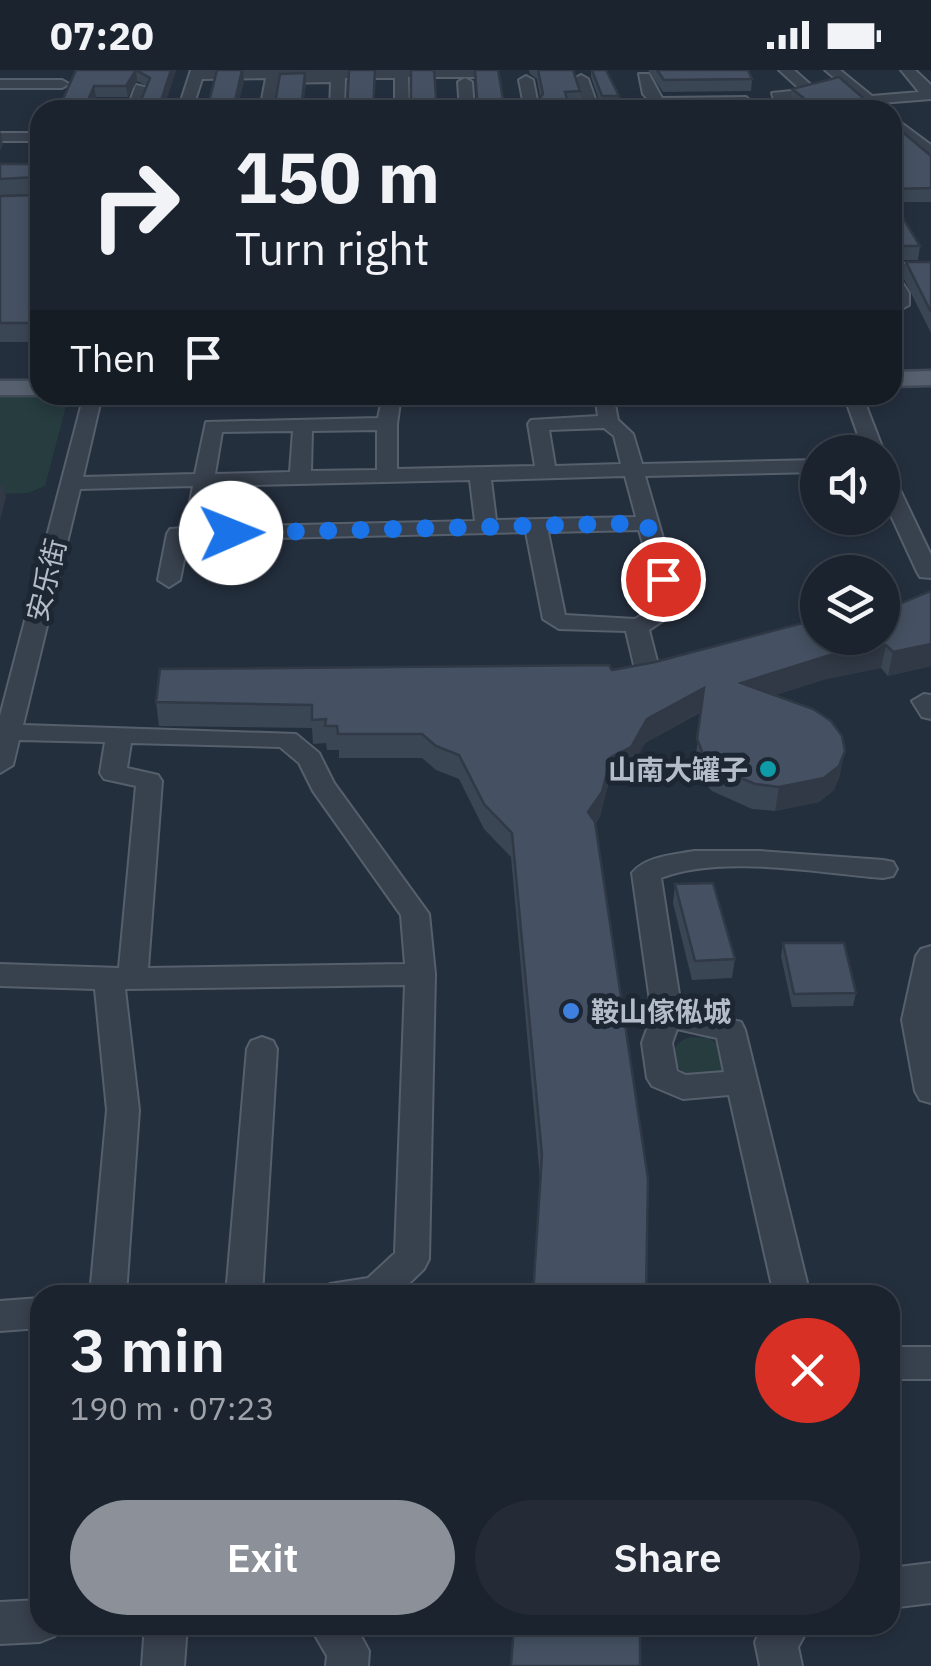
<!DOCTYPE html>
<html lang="en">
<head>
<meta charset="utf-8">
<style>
  :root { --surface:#1b232e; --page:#242b36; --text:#f1f3f6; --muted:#a0a4aa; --line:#39404a; --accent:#8c9099 }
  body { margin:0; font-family:"IBM Plex Sans","Noto Sans SC",sans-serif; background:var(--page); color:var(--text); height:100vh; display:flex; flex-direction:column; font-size:38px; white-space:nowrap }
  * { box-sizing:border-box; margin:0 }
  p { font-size:32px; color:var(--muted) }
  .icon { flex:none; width:55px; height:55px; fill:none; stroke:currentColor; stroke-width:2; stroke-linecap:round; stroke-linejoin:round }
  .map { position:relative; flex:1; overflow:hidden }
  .side { position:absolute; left:30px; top:1215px; width:870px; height:350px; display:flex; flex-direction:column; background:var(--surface); border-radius:30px; box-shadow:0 5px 15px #0003,0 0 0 2px var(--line) }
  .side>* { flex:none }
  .guide { position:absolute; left:30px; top:30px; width:872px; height:305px; border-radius:30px; box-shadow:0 5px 15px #0003,0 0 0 2px var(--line); background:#1b232e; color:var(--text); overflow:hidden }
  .buttons { position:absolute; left:800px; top:365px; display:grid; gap:20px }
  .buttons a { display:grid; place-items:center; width:100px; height:100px; border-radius:50%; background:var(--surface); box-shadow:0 5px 15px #0003,0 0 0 2px var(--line); font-size:50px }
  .pin { position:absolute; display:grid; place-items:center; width:85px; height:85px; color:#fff; margin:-42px; border:5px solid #fff; border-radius:50%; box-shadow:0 2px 10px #0007 }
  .me { position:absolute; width:110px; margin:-55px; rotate:89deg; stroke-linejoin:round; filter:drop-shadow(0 0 8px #0008) }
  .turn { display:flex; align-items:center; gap:35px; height:210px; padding:0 40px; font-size:45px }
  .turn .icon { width:130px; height:130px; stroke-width:2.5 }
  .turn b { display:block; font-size:70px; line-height:85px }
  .then { display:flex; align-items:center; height:95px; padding:0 40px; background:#0003; gap:20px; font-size:38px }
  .round { display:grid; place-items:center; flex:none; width:105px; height:105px; border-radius:52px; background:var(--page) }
  .summary { display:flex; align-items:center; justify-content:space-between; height:170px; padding:0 40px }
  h1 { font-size:60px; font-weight:600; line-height:75px }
  .primary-button { display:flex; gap:20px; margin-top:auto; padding:20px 40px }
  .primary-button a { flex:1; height:115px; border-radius:60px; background:var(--accent); color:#fff; font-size:40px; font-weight:600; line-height:115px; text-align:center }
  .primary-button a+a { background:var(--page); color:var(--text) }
  .status { display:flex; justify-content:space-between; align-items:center; height:70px; padding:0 50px; background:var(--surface); direction:ltr }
  .status svg { height:28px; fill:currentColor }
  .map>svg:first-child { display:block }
  .green { fill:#263c3f }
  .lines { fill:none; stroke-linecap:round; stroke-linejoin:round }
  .minor-casing { stroke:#565f6c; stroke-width:4 }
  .major-casing { stroke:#414a57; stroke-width:5 }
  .minor { fill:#38414e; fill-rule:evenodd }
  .major { fill:#56606e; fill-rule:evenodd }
  .wall { fill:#3b4654 }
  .shaded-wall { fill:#303945 }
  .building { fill:#455162; stroke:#303945; stroke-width:2.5 }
  .route { stroke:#1a73e8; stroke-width:18; stroke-dasharray:0 32.4 }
  .culture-dot { fill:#0f9aa8; stroke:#1d2633; stroke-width:4 }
  .shop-dot { fill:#3f7fe0; stroke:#1d2633; stroke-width:4 }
  .labels { text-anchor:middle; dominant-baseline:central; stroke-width:10; stroke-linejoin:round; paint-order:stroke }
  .street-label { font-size:28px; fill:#b4bcc9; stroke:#1d2633 }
  .poi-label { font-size:28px; font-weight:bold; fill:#b4bcc9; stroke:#1d2633; text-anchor:end }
</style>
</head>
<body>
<div class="status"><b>07:20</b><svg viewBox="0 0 49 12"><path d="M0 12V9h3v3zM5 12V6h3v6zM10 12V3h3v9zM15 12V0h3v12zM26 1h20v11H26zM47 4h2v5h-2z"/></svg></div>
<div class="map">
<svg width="931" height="1596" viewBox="0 0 931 1596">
  <rect width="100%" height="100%" fill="#242f3e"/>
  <!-- green -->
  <path class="green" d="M69 325 45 416 28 423 0 424V326Z
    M690 967 708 968 723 977 727 997 722 1002 689 1006 675 995C672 980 674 973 690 967Z"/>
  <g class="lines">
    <defs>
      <path id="minor" d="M191 0H482L485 3 478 7H408L409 40H395V8H345L344 40H330L331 12 278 13 274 40H260L266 8 202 9 192 40H178Z
        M779 0H794L820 23 785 29 791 40H777L772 23 801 20Z
        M825 0H840L872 26 919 22 901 0H915L931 15V29L881 33 888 40H873Z
        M639 4H649L662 28 746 27 759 40H745L742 35 670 36 673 40H658L643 24Z
        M581 5 588 9 599 40H585L574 9Z
        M526 6 533 10 539 40H525L519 10Z
        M465 8 472 12 474 40H460L458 12Z
        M0 10H62L69 14 62 18H0Z
        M136 15 148 18 141 40H127Z
        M892 46 931 75V86L892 57Z
        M0 63H40V71H0Z
        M931 193V203L892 204V194Z
        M892 205 898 206 909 223V235L892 244Z
        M84 325H102L83 407 195 404 206 352 378 348 383 325H401L397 354V399L535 396 528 354 531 350 598 346 595 325H613L618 350 633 364 642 394 818 390V402L645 406 683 537 649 560 658 595 646 602 634 595 626 561 559 559 543 549 526 462 188 470 180 510 169 517 158 510 167 464 170 459 185 458 193 416 80 419 23 655 296 664 319 683 334 713 429 844 435 904 429 1189 424 1199 397 1225H324L330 1214 368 1208 395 1183 405 915 125 919 139 1040 126 1225H90L107 1040 95 919 0 916V894L119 898 136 716 104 709 100 703 105 672 19 670 13 695 0 703V646ZM604 358 614 366 621 394 555 396 549 360ZM377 360V400L311 401 312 361ZM293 361 290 402 215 404 222 362ZM625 406 636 447 496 450 491 410ZM470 410 475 451 207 457 213 416ZM639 460 660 534 635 549 565 545 548 462ZM131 673 280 677 299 693 313 721 401 845 405 894 148 898 162 711 158 705 127 698Z
        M844 325H862L884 382 882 384 864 382Z
        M882 397 892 403 931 485V508L920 507 917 502 882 426Z
        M924 624 931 625V649L922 647 912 631Z
        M694 781H760L883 790 893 792 897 799 893 806 883 808C818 803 721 784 661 808L681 937 741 952 745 960 810 1225H774L729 1025 683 1029 652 1016 647 1008 642 973 652 945 632 803C646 786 673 785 694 781ZM677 959 717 968 724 1002 686 1005 677 1001 672 973Z
        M931 876V1033L920 1030 915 1021 902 950 916 886 921 879Z
        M262 967 273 971 277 979 262 1225H226L247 979 251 971Z
        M40 1228V1258L0 1261V1231Z
        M890 1277H931V1309H890Z
        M931 1493V1533L890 1538V1498Z
        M40 1530V1555H59L55 1566 40 1572 0 1574V1532Z
        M145 1555H187L184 1596H142Z
        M309 1555H355L369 1581 368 1596H326L327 1586Z
        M763 1555H810L798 1577 802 1596H760L755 1572Z"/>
      <path id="major" d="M931 301V315L892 316V302Z
        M0 311H40L41 325H0Z"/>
    </defs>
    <!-- minor casing -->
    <use href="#minor" class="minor-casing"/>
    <!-- major casing -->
    <use href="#major" class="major-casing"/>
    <!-- minor -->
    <use href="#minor" class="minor"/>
    <!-- major -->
    <use href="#major" class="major"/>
  </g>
  <!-- wall -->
  <path class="wall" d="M76 0H176L163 40 147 16 137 11 128 27H96L91 40H58Z
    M529 0H573L580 21V36H569L570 40H539L540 27 537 9 530 4Z
    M591 0 619 26 618 35 601 36 591 7Z
    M648 0H748L752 9 751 21 663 22Z
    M792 19 877 40H802L791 32Z
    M892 53 931 86V132H894L920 176 918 190H892Z
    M0 94H40V272H0Z
    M906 192H931V263L903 207Z
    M931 521V596L888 606 881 598 826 609 775 625 840 705 834 720 819 732 775 741 752 739 712 721 700 708 695 693 701 642 645 673 629 701 609 711 600 746 596 753 540 1108 511 787 484 759 459 709 436 700 422 688H339V680H327L326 673 313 674 312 658 159 656 156 632 612 600 887 540Z
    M675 814 735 889 732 908 692 910 673 833Z
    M783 873 856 923 853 936 792 937 781 886Z"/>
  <!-- shaded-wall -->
  <path class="shaded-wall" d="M136 0 137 11 128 27 126 16Z
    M171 0H176L163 40H158Z
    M243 0 244 12 237 40H233Z
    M305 3 306 16 303 40H301Z
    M94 16 96 27 91 40H84Z
    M0 59 3 75 0 81Z
    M2 410 6 427 0 450V418Z
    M931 574V596L888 606 893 582Z
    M886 575 881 598 826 609 738 636 741 613 830 585Z
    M704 618 701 641 645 673 629 701 609 711 600 746 586 766 588 742 611 687 647 649Z
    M845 681 840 705 834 720 819 732 775 741 779 717Z"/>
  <!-- building -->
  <path class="building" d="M76 0H171L158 40H137L150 8 136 0 126 16H94L84 40H58Z
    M217 0H242L233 40H207Z
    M349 0H375L373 40H347Z
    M411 0H434L437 40H411Z
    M475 0H498L505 40H478Z
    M538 0H573L580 21 565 22 570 40H541L539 29 543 24Z
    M592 0H606L619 26H602Z
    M657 0H748L752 9 664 10Z
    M305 3 301 40H274L280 4Z
    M839 7 877 40H819L792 19Z
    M634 37 636 40H612L611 38Z
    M892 53 931 86V118L892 119Z
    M0 94H40V118L37 107 0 109Z
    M40 122V253H0V126L37 125Z
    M892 130 920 176H894Z
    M906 192H931V242Z
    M931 521V574L893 582 886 575 830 585 741 613 813 639 831 651 842 666 845 681 839 696 824 708 779 717 755 714 715 697 703 684 697 669 704 618 647 649 631 677 611 687 602 722 588 742 595 752 648 1109 646 1225H533L542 1085 512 763 484 734 459 685 436 676 422 664H338L337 656H325L326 649 312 650V635L156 632 160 599 609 595 612 600 655 592 818 549V568H882V541Z
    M713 813 735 889 695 891 675 814Z
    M783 873H844L856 923 794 924Z
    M514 1555H640V1596H511Z"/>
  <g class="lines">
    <!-- route -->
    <path class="route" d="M231 463 647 453 663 509"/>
  </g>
  <!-- markers -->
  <circle class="culture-dot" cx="768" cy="699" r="10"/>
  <circle class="shop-dot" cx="571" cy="941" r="10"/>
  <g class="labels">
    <!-- street labels -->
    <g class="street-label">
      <text transform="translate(46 510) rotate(-76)">安乐街</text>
    </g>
    <!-- poi labels -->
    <g class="poi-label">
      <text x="748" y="699">山南大罐子</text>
      <text x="591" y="941" text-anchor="start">鞍山傢俬城</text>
    </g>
  </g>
</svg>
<div class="buttons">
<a><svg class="icon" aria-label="sound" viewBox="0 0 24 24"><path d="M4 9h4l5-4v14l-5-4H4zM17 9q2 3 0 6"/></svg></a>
<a><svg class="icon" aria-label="layers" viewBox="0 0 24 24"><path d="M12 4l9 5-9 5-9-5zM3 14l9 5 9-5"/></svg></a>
</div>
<div class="pin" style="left:663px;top:509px;background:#d93025"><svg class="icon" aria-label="arrive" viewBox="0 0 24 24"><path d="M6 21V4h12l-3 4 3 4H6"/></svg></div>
<svg class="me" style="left:231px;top:463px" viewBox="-20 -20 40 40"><circle r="19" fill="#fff"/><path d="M0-13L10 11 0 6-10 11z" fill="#1a73e8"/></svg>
<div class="guide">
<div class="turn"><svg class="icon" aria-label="right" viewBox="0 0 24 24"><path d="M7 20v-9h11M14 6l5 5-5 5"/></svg><div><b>150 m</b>Turn right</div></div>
<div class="then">Then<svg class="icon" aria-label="arrive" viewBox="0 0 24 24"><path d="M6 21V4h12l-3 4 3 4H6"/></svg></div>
</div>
<section class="side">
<div class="summary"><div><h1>3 min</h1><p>190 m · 07:23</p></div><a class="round" style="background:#d93025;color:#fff"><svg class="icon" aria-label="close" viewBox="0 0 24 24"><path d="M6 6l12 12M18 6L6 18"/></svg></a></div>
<div class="primary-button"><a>Exit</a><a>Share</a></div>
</section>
</div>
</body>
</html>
